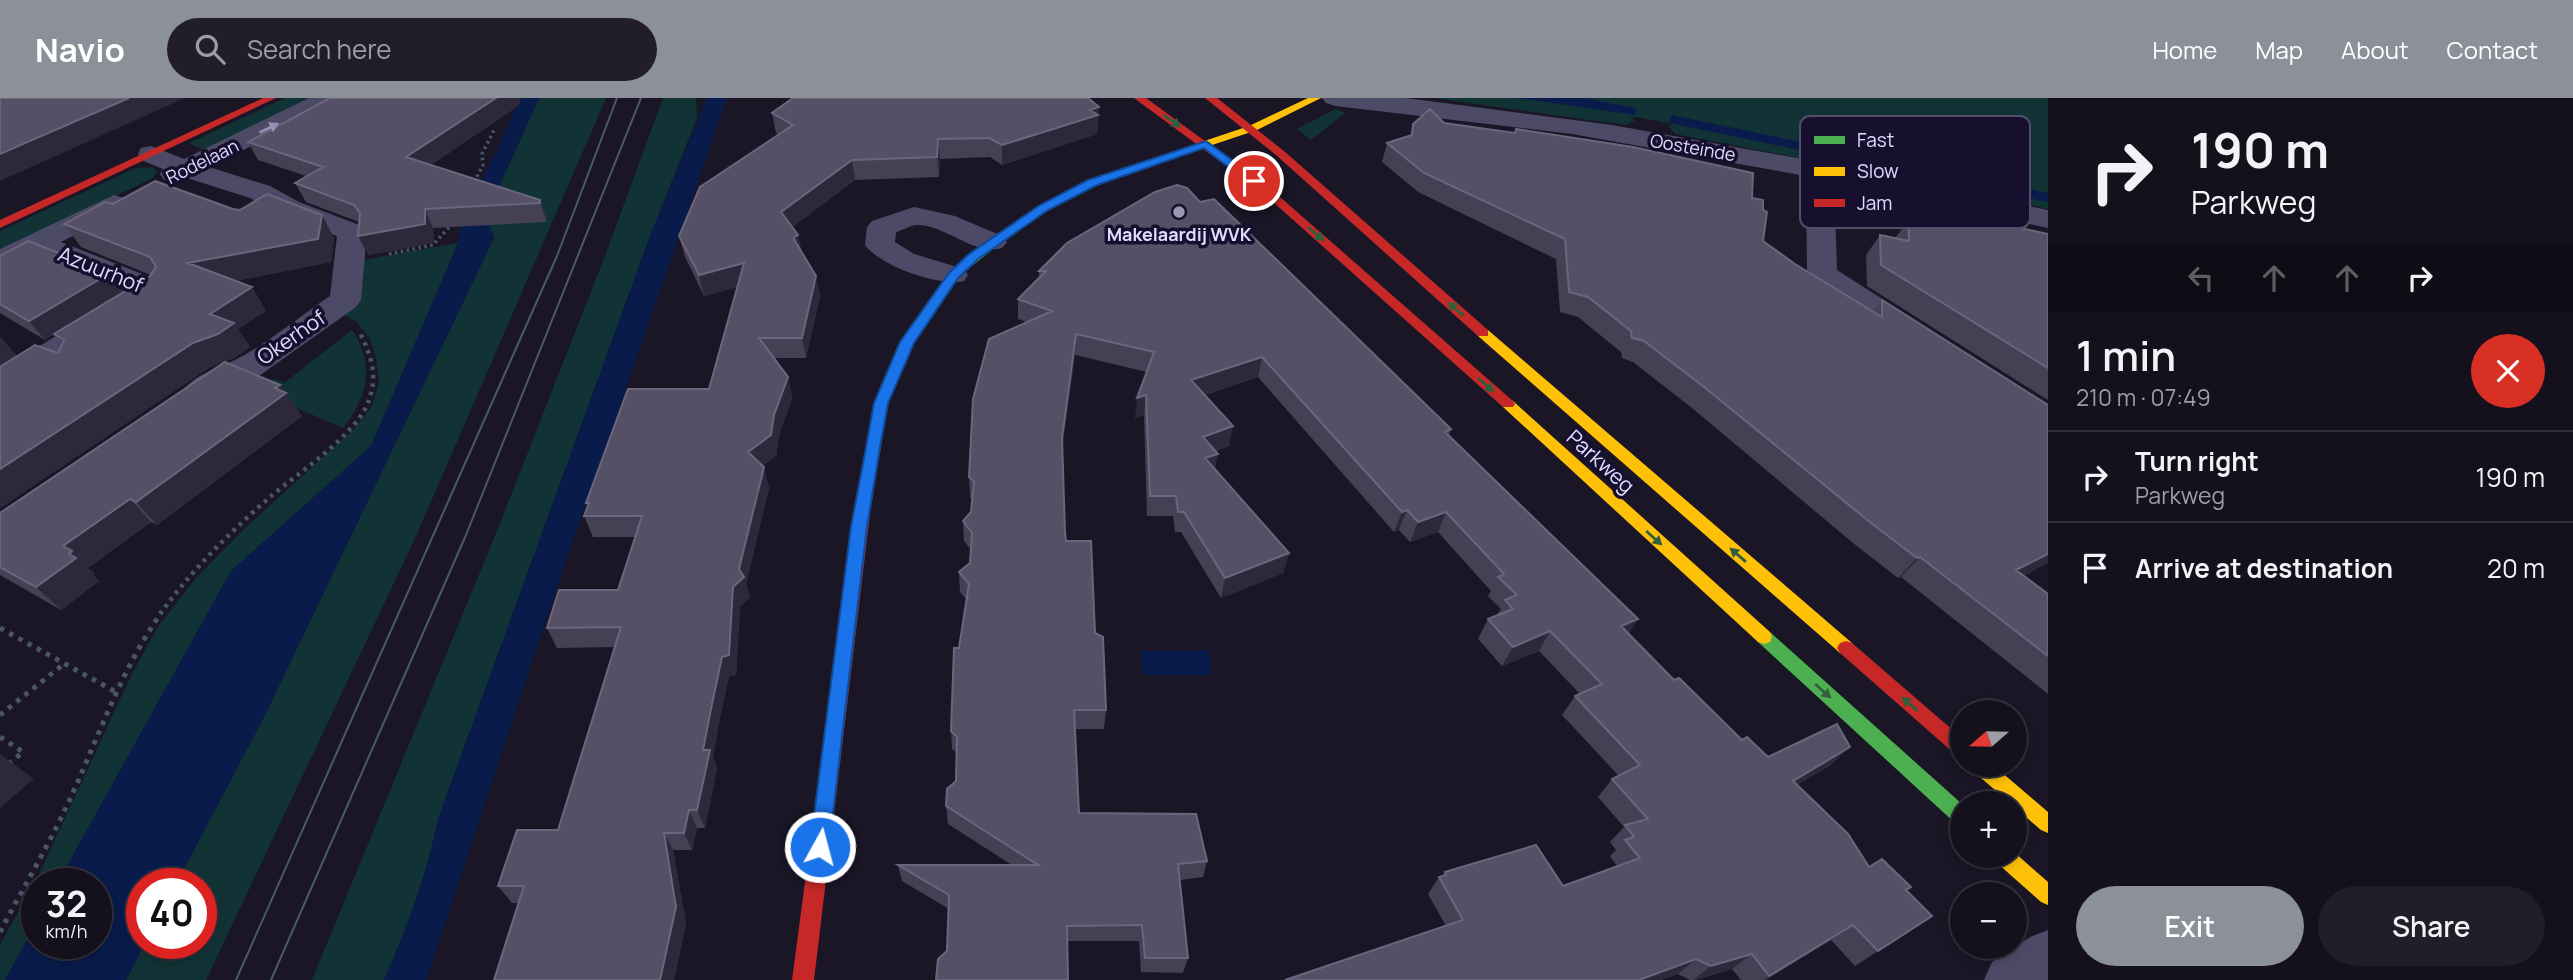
<!DOCTYPE html>
<html lang="en">
<head>
<meta charset="utf-8">
<style>
  :root { --surface:#14101c; --page:#211e29; --text:#f1f3f6; --muted:#9d9da3; --line:#33303b; --accent:#8c9099 }
  body { margin:0; font-family:Manrope,sans-serif; background:var(--page); color:var(--text); height:100vh; display:flex; flex-direction:column; font-size:26px; white-space:nowrap }
  * { box-sizing:border-box; margin:0 }
  p { font-size:23px; color:var(--muted) }
  .icon { flex:none; width:38px; height:38px; fill:none; stroke:currentColor; stroke-width:2; stroke-linecap:round; stroke-linejoin:round }
  .map { position:relative; flex:1; overflow:hidden }
  .drawer { display:flex; flex-direction:column; background:var(--surface); width:525px }
  .drawer>* { flex:none }
  .guide { background:#14101c; color:var(--text); overflow:hidden }
  .needle { width:46px; rotate:250deg }
  .tools { position:absolute; left:1950px; top:602px; display:grid; gap:14px }
  .tools a { display:grid; place-items:center; width:77px; height:77px; border-radius:50%; background:var(--surface); box-shadow:0 4px 10px #0003,0 0 0 2px var(--line); font-size:35px }
  .speed { position:absolute; left:21px; top:770px; display:flex; gap:14px; font-size:35px; font-weight:700; text-align:center }
  .speed>* { display:grid; place-content:center; width:91px; height:91px; border-radius:50%; background:var(--surface); box-shadow:0 4px 10px #0003,0 0 0 2px var(--line); line-height:1 }
  .speed small { font-size:18px; font-weight:400 }
  .speed .limit { border:10px solid #d22; background:#fff; color:#111 }
  .pin { position:absolute; display:grid; place-items:center; width:60px; height:60px; color:#fff; margin:-30px; border:4px solid #fff; border-radius:50%; box-shadow:0 2px 7px #0007 }
  .me { position:absolute; width:77px; margin:-38px; rotate:7deg; stroke-linejoin:round; filter:drop-shadow(0 0 5px #0008) }
  .turn { display:flex; align-items:center; gap:24px; height:147px; padding:0 28px; font-size:32px }
  .turn .icon { width:91px; height:91px; stroke-width:2.5 }
  .turn b { display:block; font-size:49px; line-height:60px }
  .lanes { display:flex; align-items:center; height:66px; padding:0 28px; background:#0003; justify-content:center; gap:35px; direction:ltr }
  .lanes .off { opacity:.35 }
  .round { display:grid; place-items:center; flex:none; width:74px; height:74px; border-radius:37px; background:var(--page) }
  .summary { display:flex; align-items:center; justify-content:space-between; height:119px; padding:0 28px }
  h1 { font-size:42px; font-weight:600; line-height:52px }
  .primary-button { display:flex; gap:14px; margin-top:auto; padding:14px 28px }
  .primary-button a { flex:1; height:80px; border-radius:42px; background:var(--accent); color:#fff; font-size:28px; font-weight:600; line-height:80px; text-align:center }
  .primary-button a+a { background:var(--page); color:var(--text) }
  ul { padding:0; list-style:none }
  li { display:flex; align-items:center; gap:21px; height:91px; padding:0 28px; border-top:2px solid var(--line) }
  li div { flex:1 }
  li b { display:block; font-size:26px }
  li em { font-style:normal }
  header { display:flex; align-items:center; gap:42px; box-sizing:border-box; height:98px; padding:0 35px; background:var(--accent); color:#fff }
  header strong { font-size:33px }
  nav { display:flex; gap:38px; margin-inline-start:auto; font-size:24px }
  .search { width:490px; height:63px; background:var(--page); display:flex; align-items:center; gap:18px; box-sizing:border-box; padding:0 24px; border-radius:38px; color:var(--muted); font-size:26px }
  main { display:flex; flex:1; min-height:0 }
  .map>svg:first-child { display:block }
  .green { fill:#123336 }
  .water { fill:#081b4b }
  .lines { fill:none; stroke-linecap:round; stroke-linejoin:round }
  .path-far2 { stroke:#485667; stroke-width:3.5; stroke-dasharray:2.5 3.5; stroke-linecap:butt }
  .path-far1 { stroke:#485667; stroke-width:4.5; stroke-dasharray:3.5 5; stroke-linecap:butt }
  .path { stroke:#485667; stroke-width:5; stroke-dasharray:4.5 6; stroke-linecap:butt }
  .street { fill:#4d4a67; fill-rule:evenodd }
  .fast { fill:#4caf50; fill-rule:evenodd }
  .slow { fill:#ffc107; fill-rule:evenodd }
  .jam { fill:#c62828; fill-rule:evenodd }
  .tram { stroke:#475a70; stroke-width:2 }
  .wall { fill:#454054 }
  .shaded-wall { fill:#2d283a }
  .building { fill:#565066; stroke:#6b667e; stroke-width:2 }
  .oneway { fill:#315f3e }
  .oneway2 { fill:#9792b3 }
  .route { fill:#1a73e8; stroke:#114b97; stroke-width:2 }
  .poi-dot { fill:#9b96b3; stroke:#160f2d; stroke-width:2.5 }
  .labels { text-anchor:middle; dominant-baseline:central; stroke-width:7; stroke-linejoin:round; paint-order:stroke }
  .far-street-label { font-size:18px; fill:#e1dbff; stroke:#160f2d }
  .far-poi-label { font-size:18px; font-weight:bold; fill:#e1dbff; stroke:#160f2d }
  .street-label { font-size:21px; fill:#e1dbff; stroke:#160f2d }
  .key { fill:#160f2d; stroke:#534c6c; stroke-width:2 }
  .key-label { font-size:19px; fill:#e1dbff }
</style>
</head>
<body>
<header>
<strong>Navio</strong>
<div class="search"><svg class="icon" aria-label="search" viewBox="0 0 24 24"><circle cx="10" cy="10" r="6"/><path d="M15 15l6 6"/></svg>Search here</div>
<nav><a>Home</a><a>Map</a><a>About</a><a>Contact</a></nav>
</header>
<main>
<div class="map">
<svg width="2048" height="882" viewBox="0 0 2048 882">
  <rect width="100%" height="100%" fill="#1a1626"/>
  <!-- green -->
  <path class="green" d="M285 0H319L207 53 189 45Z
    M539 0H606L417 436 206 882H126L145 845H201V786H176L265 617 494 140 489 128 491 106Z
    M663 0H696L697 20 650 138 438 721C427 777 407 830 384 882H312L497 433 605 158Z
    M1434 0H2048V111L1886 76 1888 70 1847 60V69L1675 36 1667 26 1674 29 1670 25 1636 19 1629 20 1636 22 1625 27Z
    M1335 11 1345 15 1311 42 1297 31Z
    M153 69 157 73 153 80 0 154V133L136 70Z
    M458 145 371 348 231 473 57 786H37V824L5 882H0V847L41 772 128 584 157 530 195 481 243 432 354 331 372 308 379 284 376 259 370 241 357 224 338 213 362 162Z
    M352 232C375 266 368 299 343 330L235 283 267 286 275 281 284 285Z"/>
  <!-- water -->
  <path class="water" d="M520 0H539L491 106 489 128 494 140 265 617 176 786H142V845H145L126 882H5L37 824V845H96V786H57L231 473 371 348 458 145 463 116 496 55Z
    M707 0H727L544 527 426 882H384C407 830 427 777 438 721L650 138Z
    M1518 0H1584L1636 10 1635 17Z
    M1671 17 2048 95V104L1670 25Z
    M1209 552 1212 577H1143L1140 553Z"/>
  <g class="lines">
    <!-- path-far2 -->
    <path class="path-far2" d="M474 84 483 67 482 56 495 30
      M389 156 433 147 452 126"/>
    <!-- path-far1 -->
    <path class="path-far1" d="M160 516C191 473 230 434 270 399 298 375 358 336 369 302 378 277 371 257 360 235"/>
    <!-- path -->
    <path class="path" d="M0 530 116 594
      M0 617 65 565
      M0 639 23 654 0 673
      M0 834C23 790 49 747 70 701 99 638 121 572 161 515"/>
    <!-- street -->
    <path class="street" d="M309 0H342L338 5 209 69 270 88 299 104 362 128 367 134 361 202 356 209 259 278 235 287 210 304 198 307 186 304 181 296C193 276 216 272 235 262 268 245 299 219 330 198L337 138 279 116 250 100 187 80 174 84 164 82 160 76 163 71 141 62 138 56 141 50 151 48 184 61Z
      M1322 0H1406L1612 27 1820 64 2048 112V130L1834 84 1837 172 1931 232 1936 239 1931 246 1920 249 1909 246 1811 182 1807 176 1806 78 1572 36 1335 8 1326 5Z
      M114 97 124 100 128 106 124 112 61 144 165 185 170 192 165 199 12 295 0 298V272L130 193 38 156 0 172V151Z
      M914 109 955 118 1002 138 1007 144 1002 150C973 158 947 127 917 127 911 127 903 132 896 134L895 144 914 156 964 171 968 177 964 183C940 189 880 168 865 147L867 129 872 123Z
      M2048 832V882H1984L1992 864 2030 839Z"/>
    <!-- fast -->
    <path class="fast" d="M1004 132 1008 133V139L957 180 914 244 888 305 871 408 868 412H858L855 408 874 305 900 244 949 174Z
      M1764 532 1770 534 1962 706V728L1955 725 1758 544 1756 539 1758 534Z"/>
    <!-- slow -->
    <path class="slow" d="M1308 0H1321L1257 32 1096 86 1048 112 1008 139 1004 140 998 136 1040 108 1088 82 1249 28Z
      M1483 231 1488 232 1852 545 1855 550 1852 555 1846 557 1840 555 1478 238 1476 235Z
      M1508 301 1513 303 1770 534 1772 539 1770 544 1764 546 1758 544 1503 309 1501 306 1503 303Z
      M1971 667H1993L2048 714V735L2041 732 2014 709V705H2010L1973 673Z
      M2014 754 2048 784V807L2041 804 1997 765 1994 758H2014Z"/>
    <!-- jam -->
    <path class="jam" d="M263 0H276L0 130V122Z
      M1134 0H1146L1272 92 1513 303 1515 306 1513 309H1503L1264 96Z
      M1205 0H1217L1284 53 1488 232V238H1478L1276 57Z
      M863 402 871 408 814 882H792L855 408Z
      M1846 543 1852 545 1962 640V659L1956 657 1840 555 1837 550 1840 545Z"/>
    <!-- tram -->
    <path class="tram" d="M236 882 557 158 617 0
      M271 882 466 437 641 0"/>
  </g>
  <!-- wall -->
  <path class="wall" d="M330 0H521L518 8 431 67 540 102 547 120V124L433 130 434 145 368 157 359 124 306 104 295 85 306 78 258 62 248 44Z
    M1099 9 1097 36 1002 67 990 59 940 61 939 79 855 82 792 129 798 137 801 152 820 198 806 260H774L788 279 792 300 779 337 776 358 762 368 769 390 746 486 750 499 740 509 736 577 729 578 719 625 713 659 717 670 705 730H697L692 752H673L686 825 674 882H494L519 805H512L498 788 558 732 615 549 557 550 547 530 618 492 635 439H593L584 418 588 408 586 405 709 291 737 189 704 198 685 159 679 138 778 36 776 35 772 15Z
    M1444 25 1515 35 1516 31 1752 100 1763 143 1795 166 1874 213 1882 202 2048 307V465L2023 478 2048 496V596L1901 479 1898 480 1853 445 1692 310 1633 264 1622 260 1621 254 1578 219 1560 214 1556 161 1418 94 1382 64 1387 45 1410 38 1413 26Z
    M1200 104 1451 331 1449 337 1638 521 1628 536 1674 582 1742 642 1768 659 1831 667 1797 687 1869 769 1911 789 1906 793 1932 818 1855 868 1831 842 1766 882H1741L1732 871 1695 882H1690L1678 876 1661 882H1285L1446 828 1428 796 1439 779 1442 778 1445 774 1563 788 1617 768 1610 758 1616 752 1610 744 1624 729 1598 699 1612 681 1619 678 1562 617 1575 598 1580 596 1539 553 1502 568 1478 541 1488 521 1497 517 1501 511 1488 498 1491 493 1438 434 1410 444 1399 432 1394 434 1258 279 1205 297 1229 348 1216 353 1215 371 1289 455 1283 475 1221 500 1181 434H1175L1173 418H1147L1144 317 1135 320 1147 274 1075 257 1062 352 1065 435 1066 443 1095 535 1106 612 1104 631H1075L1079 715 1207 763 1203 779 1180 782 1188 860 1183 875 1141 874 1139 843H1067L947 853 949 811 902 783 898 767H1012L948 726 946 708 956 683 957 655 952 651 951 633 959 550 966 501 960 494 959 474 970 465 971 452 964 443 963 423 971 414 972 401 970 399 969 379 1027 224 1018 221V201L1039 180V173Z
    M113 106 233 111 322 117 334 140 331 164 235 183 252 189 266 213 238 231 250 249 234 260 210 269 0 410V239L17 258 58 255 62 245 54 236 45 242 0 215V158L110 175 124 193 151 177 81 149 64 126Z
    M1915 107 2048 136V302L1867 188 1866 157 1880 137 1895 140 1902 131V127Z
    M280 287 302 318 157 427 151 424 88 470 95 476 93 477 99 483 61 512 0 477V415Z"/>
  <!-- shaded-wall -->
  <path class="shaded-wall" d="M129 0H185L0 83V56Z
    M496 0H521L518 8 415 78 406 59Z
    M1099 9 1097 36 1002 67V47Z
    M938 41 940 61 939 79 937 59Z
    M852 62 855 82 785 135 781 114Z
    M540 102 547 120V124L540 105Z
    M425 111 433 130 434 145 368 157 358 138Z
    M322 117 334 140 331 164 204 189 188 165Z
    M798 137 802 158 798 159 794 139Z
    M744 165 748 186 704 198 699 177Z
    M110 175 124 193 45 242 29 223Z
    M816 178 820 198 806 260 802 240Z
    M252 189 266 213 238 231 250 249 234 260 210 269 0 410V371L193 245 210 216Z
    M1076 236 1075 257 1061 360 1062 340Z
    M0 239 17 258 0 270Z
    M1262 259 1258 279 1188 302 1191 282Z
    M788 279 792 300 779 337 776 358 754 374 748 354 774 317Z
    M280 287 302 318 157 427 136 404Z
    M1146 297 1144 317 1135 320 1137 300Z
    M1233 328 1229 348 1200 359 1203 339Z
    M1218 356 1214 376 1205 360Z
    M764 369 769 390 746 486 750 499 740 509 736 577 729 578 719 625 713 659 717 670 705 730 697 712 703 652 733 489Z
    M130 401 151 424 88 470 95 476 93 477 99 483 61 512 36 489 63 448Z
    M1407 412 1399 432 1394 434 1402 414Z
    M1446 414 1438 434 1410 444 1418 424Z
    M1289 455 1283 475 1221 500 1225 480Z
    M2048 456V465L1995 492 2016 472Z
    M1920 459 1901 479 1898 480 1917 460Z
    M1638 521 1625 540 1621 528Z
    M1550 533 1539 553 1502 568 1513 549Z
    M1850 649 1831 667 1774 701 1793 683Z
    M0 656 34 681 0 710Z
    M689 712 697 730 692 752 684 735Z
    M664 735 673 752 686 825 674 882H660Z
    M1853 827 1831 842 1766 882H1764Z
    M1752 856 1732 871 1693 882 1711 868Z
    M1696 861 1678 876 1661 882H1639Z"/>
  <!-- building -->
  <path class="building" d="M0 0H129L0 56Z
    M330 0H496L406 59 540 102V105L425 111V126L358 138 360 115 354 107 295 85 323 69 248 44Z
    M793 0H1088L1099 9 1090 12 1098 17 1002 47 989 40 938 41 937 59 852 62 781 114 798 137 794 139 795 143 816 178 802 240H759L788 279 774 317 771 337 748 354 764 369 739 471 744 479 733 489 729 557 722 559 712 606 703 652H710L697 712H689L684 735H664L676 809 660 882H494L524 788H498L517 732H558L621 529 547 530 559 492H618L642 418H584L589 405H586L628 291H709L744 165 699 177 679 138 700 89 793 27 772 15Z
    M1430 11 1444 25 1515 35 1516 31 1633 49 1753 75 1752 100 1763 102V112L1767 114 1763 143 1795 166 1882 219V202L2048 307V456L2016 472 2048 496V558L1920 459 1917 460 1871 425 1704 289 1644 243 1632 240 1631 233 1588 199 1569 194 1565 141 1424 75 1387 45 1412 37 1413 26Z
    M155 83 233 111 240 112 267 96 322 117 318 141 188 165 252 189 210 216 234 225 218 236 193 245 0 371V269L35 247 58 255 64 242 54 236 150 178 156 169 150 159 64 126 105 104 113 106Z
    M1177 87 1187 90 1200 104 1214 101 1451 331 1445 334 1638 521 1621 528 1674 582 1679 580 1742 642 1747 639 1768 659 1837 626 1850 649 1793 683 1848 736 1869 769 1882 761 1911 789 1906 792 1932 818 1878 853 1853 827 1769 878 1752 856 1711 868 1696 861 1639 882H1285L1463 822 1439 779 1446 777 1445 774 1536 747 1563 788 1640 760 1625 742 1634 739 1625 727 1648 721 1612 681 1640 667 1575 598 1602 586 1550 533 1513 549 1488 521 1513 511 1505 502 1517 497 1498 479 1504 476 1446 414 1418 424 1407 412 1402 414 1262 259 1191 282 1233 328 1203 339 1218 356 1205 360 1289 455 1225 480 1184 414H1178L1176 398H1150L1146 297 1137 300 1154 254 1076 236 1062 340 1065 435 1066 443H1091L1095 535 1103 539 1106 612H1074L1079 715 1196 716 1207 763 1178 766 1188 860H1145L1142 827 1067 828 1068 882H936L938 861 947 853 949 797 898 767H1038L946 708 947 691 956 683 957 639 951 633 954 550H959L969 486 959 474 970 465 972 435 963 423 971 414 974 383 969 379 973 301 989 241 1052 213 1018 201 1046 173H1039L1067 145 1155 94Z
    M1915 107 2048 136V270L1881 167 1880 137 1909 143 1908 121H1915Z
    M28 143 110 175 29 223 0 206V158Z
    M225 264 280 287 275 290 286 295 136 404 130 401 63 448 72 453 69 456 76 460 36 489 0 469V415Z"/>
  <!-- one-way arrows -->
  <defs><path id="oneway-solid" d="M-6-.8H1V-3.2L6.5 0L1 3.2V.8H-6Z" transform="scale(1.75)"/></defs>
  <g class="oneway">
    <use href="#oneway-solid" transform="translate(1172 23) rotate(35)"/>
    <use href="#oneway-solid" transform="translate(1316 136) rotate(41)"/>
    <use href="#oneway-solid" transform="translate(1456 211) rotate(-139)"/>
    <use href="#oneway-solid" transform="translate(1486 287) rotate(42)"/>
    <use href="#oneway-solid" transform="translate(1654 440) rotate(42)"/>
    <use href="#oneway-solid" transform="translate(1738 457) rotate(-139)"/>
    <use href="#oneway-solid" transform="translate(1823 593) rotate(42)"/>
    <use href="#oneway-solid" transform="translate(1910 606) rotate(-139)"/>
  </g>
  <use class="oneway2" href="#oneway-solid" transform="translate(269 30) rotate(-26)"/>
  <!-- route -->
  <path class="route" d="M1206 43 1258 81V86H1250L1204 50 1097 87 1048 112 978 161 958 180 914 245 888 305 879 355 867 429 829 749 827 755 820 758 813 755 810 749 851 429 865 355 874 305 900 244 949 175 969 156 1040 107 1088 82Z"/>
  <!-- markers -->
  <circle class="poi-dot" cx="1179" cy="114" r="7"/>
  <g class="labels">
    <!-- far-street labels -->
    <g class="far-street-label">
      <text transform="translate(1693 49) rotate(10)">Oosteinde</text>
      <text transform="translate(202 63) rotate(-26)">Rodelaan</text>
    </g>
    <!-- far-poi labels -->
    <g class="far-poi-label">
      <text x="1179" y="136">Makelaardij WVK</text>
    </g>
    <!-- street labels -->
    <g class="street-label">
      <text transform="translate(101 171) rotate(22)">Azuurhof</text>
      <text transform="translate(291 239) rotate(-35)">Okerhof</text>
      <text transform="translate(1601 363) rotate(42)">Parkweg</text>
    </g>
  </g>
  <!-- legend -->
  <rect x="1800" y="18" width="230" height="112" rx="10" class="key"/>
  <rect x="1814" y="38" width="31" height="8" fill="#4caf50"/>
  <rect x="1814" y="69" width="31" height="9" fill="#ffc107"/>
  <rect x="1814" y="101" width="31" height="8" fill="#c62828"/>
  <g class="key-label">
    <text x="1857" y="49">Fast</text>
    <text x="1857" y="80">Slow</text>
    <text x="1857" y="112">Jam</text>
  </g>
</svg>
<div class="tools">
<a><svg class="needle" viewBox="-14 -14 28 28"><path d="M0-13l5 13h-10z" fill="#e53935"/><path d="M0 13l5-13h-10z" fill="#9d9da3"/></svg></a>
<a>+</a>
<a>−</a>
</div>
<div class="speed"><div>32<small>km/h</small></div><div class="limit">40</div></div>
<div class="pin" style="left:1254px;top:83px;background:#d93025"><svg class="icon" aria-label="arrive" viewBox="0 0 24 24"><path d="M6 21V4h12l-3 4 3 4H6"/></svg></div>
<svg class="me" style="left:820px;top:749px" viewBox="-20 -20 40 40"><circle r="17" fill="#1a73e8" stroke="#fff" stroke-width="3"/><path d="M0-11L8 9 0 5-8 9z" fill="#fff"/></svg>
</div>
<section class="drawer">
<div class="guide">
<div class="turn"><svg class="icon" aria-label="right" viewBox="0 0 24 24"><path d="M7 20v-9h11M14 6l5 5-5 5"/></svg><div><b>190 m</b>Parkweg</div></div>
<div class="lanes"><svg class="icon off" aria-label="left" viewBox="0 0 24 24"><path d="M17 20v-9H6M10 6l-5 5 5 5"/></svg><svg class="icon off" aria-label="ahead" viewBox="0 0 24 24"><path d="M12 20V5M6 11l6-6 6 6"/></svg><svg class="icon off" aria-label="ahead" viewBox="0 0 24 24"><path d="M12 20V5M6 11l6-6 6 6"/></svg><svg class="icon" aria-label="right" viewBox="0 0 24 24"><path d="M7 20v-9h11M14 6l5 5-5 5"/></svg></div>
</div>
<div class="summary"><div><h1>1 min</h1><p>210 m · 07:49</p></div><a class="round" style="background:#d93025;color:#fff"><svg class="icon" aria-label="close" viewBox="0 0 24 24"><path d="M6 6l12 12M18 6L6 18"/></svg></a></div>
<ul>
<li><svg class="icon" aria-label="right" viewBox="0 0 24 24"><path d="M7 20v-9h11M14 6l5 5-5 5"/></svg><div><b>Turn right</b><p>Parkweg</p></div><em>190 m</em></li>
<li><svg class="icon" aria-label="arrive" viewBox="0 0 24 24"><path d="M6 21V4h12l-3 4 3 4H6"/></svg><div><b>Arrive at destination</b></div><em>20 m</em></li>
</ul>
<div class="primary-button"><a>Exit</a><a>Share</a></div>
</section>
</main>
</body>
</html>
